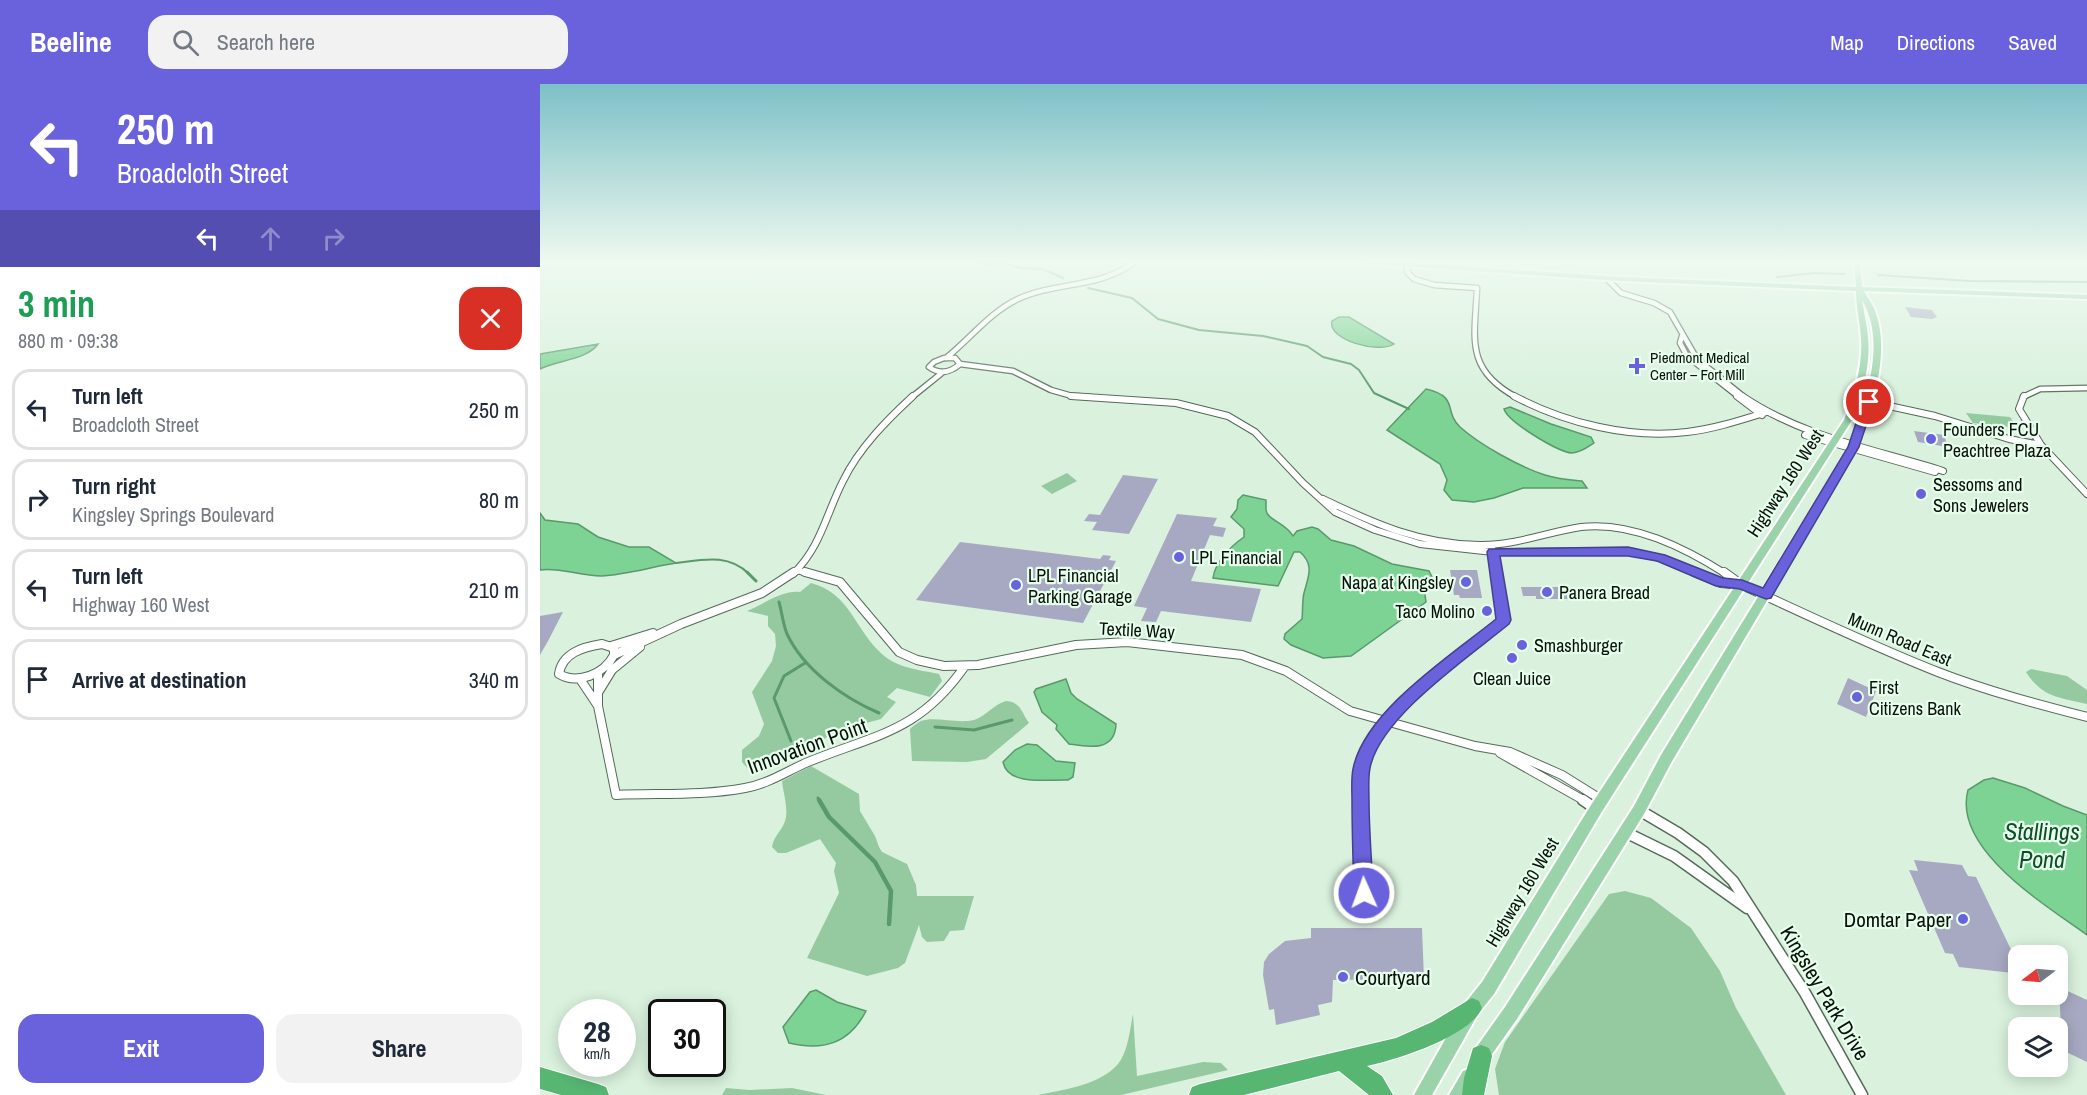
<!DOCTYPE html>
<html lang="en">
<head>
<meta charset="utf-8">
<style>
  :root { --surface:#fff; --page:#f2f2f3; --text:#1f2937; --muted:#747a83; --line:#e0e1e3; --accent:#6a62dc }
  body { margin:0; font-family:"Archivo Narrow",sans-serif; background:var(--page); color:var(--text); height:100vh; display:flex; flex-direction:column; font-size:22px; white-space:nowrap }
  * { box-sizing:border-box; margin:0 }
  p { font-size:20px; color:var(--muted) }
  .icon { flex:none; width:33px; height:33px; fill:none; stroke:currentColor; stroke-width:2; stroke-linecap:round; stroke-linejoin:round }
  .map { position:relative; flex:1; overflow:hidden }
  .panel { display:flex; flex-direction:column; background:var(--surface); width:540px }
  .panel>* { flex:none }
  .top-card { background:#6a62dc; color:#fff; overflow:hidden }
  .needle { width:39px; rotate:254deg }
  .buttons { position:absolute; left:1468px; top:861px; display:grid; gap:12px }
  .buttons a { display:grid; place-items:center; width:60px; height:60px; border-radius:12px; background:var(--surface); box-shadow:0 3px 15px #0003; font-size:30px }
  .speed { position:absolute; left:18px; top:915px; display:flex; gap:12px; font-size:30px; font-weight:700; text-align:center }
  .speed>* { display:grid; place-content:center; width:78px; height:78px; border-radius:50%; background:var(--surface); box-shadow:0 3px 15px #0003; line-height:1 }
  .speed small { font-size:15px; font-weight:400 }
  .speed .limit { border:3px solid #111; border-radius:9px; background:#fff; color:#111 }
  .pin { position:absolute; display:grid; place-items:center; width:51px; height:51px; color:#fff; margin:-26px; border:3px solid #fff; border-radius:50%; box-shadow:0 2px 6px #0007 }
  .me { position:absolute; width:66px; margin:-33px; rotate:358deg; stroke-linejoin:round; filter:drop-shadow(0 0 4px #0008) }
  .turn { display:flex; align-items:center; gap:21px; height:126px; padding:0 18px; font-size:27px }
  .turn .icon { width:78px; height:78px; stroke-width:2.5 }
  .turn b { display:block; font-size:42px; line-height:51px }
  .lanes { display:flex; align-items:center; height:57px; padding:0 18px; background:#0003; justify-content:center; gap:30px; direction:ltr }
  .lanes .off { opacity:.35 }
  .round { display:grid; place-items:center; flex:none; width:63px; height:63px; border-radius:18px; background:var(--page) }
  .overview { display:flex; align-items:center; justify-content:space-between; height:102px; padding:0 18px }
  h1 { font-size:36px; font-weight:700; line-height:45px; color:#1e9e55 }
  .cta { display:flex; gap:12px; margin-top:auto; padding:12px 18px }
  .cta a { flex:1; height:69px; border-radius:18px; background:var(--accent); color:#fff; font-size:24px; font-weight:700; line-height:69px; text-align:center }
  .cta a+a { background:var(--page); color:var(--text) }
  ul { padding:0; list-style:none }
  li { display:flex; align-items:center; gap:18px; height:81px; margin:0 12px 9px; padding:0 6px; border:3px solid var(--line); border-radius:18px }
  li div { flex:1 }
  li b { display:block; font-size:22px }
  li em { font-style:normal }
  header { display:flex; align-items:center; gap:36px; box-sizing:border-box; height:84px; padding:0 30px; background:var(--accent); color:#fff }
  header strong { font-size:28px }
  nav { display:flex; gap:33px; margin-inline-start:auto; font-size:21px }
  .search { width:420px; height:54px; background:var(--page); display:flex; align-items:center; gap:15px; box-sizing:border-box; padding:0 21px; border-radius:18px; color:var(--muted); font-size:22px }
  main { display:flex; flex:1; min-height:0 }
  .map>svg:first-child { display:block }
  .green { fill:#95caa1 }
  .water { fill:#7cd393; stroke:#5a996a; stroke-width:1.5 }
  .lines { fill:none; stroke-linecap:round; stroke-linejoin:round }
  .stream-far2 { stroke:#5a996a; stroke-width:2 }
  .stream-far1 { stroke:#5a996a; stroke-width:3 }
  .stream { stroke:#5a996a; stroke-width:4.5 }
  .building { fill:#a7a9c2 }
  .minor-far3-casing { stroke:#556a59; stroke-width:7 }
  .minor-far2-casing { stroke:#556a59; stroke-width:8 }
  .minor-far1-casing { stroke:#556a59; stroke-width:10 }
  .minor-casing { stroke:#556a59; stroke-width:13 }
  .primary-casing { stroke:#fff; stroke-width:4 }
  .motorway-casing { stroke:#fff; stroke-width:2 }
  .minor-far3 { stroke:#fff; stroke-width:4.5 }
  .minor-far2 { stroke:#fff; stroke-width:6 }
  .minor-far1 { stroke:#fff; stroke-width:8 }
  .minor { stroke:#fff; stroke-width:10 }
  .primary { fill:#9ad3aa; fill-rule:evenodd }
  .motorway { fill:#56b672; fill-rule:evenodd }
  .route { fill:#6a62dc; stroke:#45408f; stroke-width:1.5 }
  .poi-dot { fill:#6a62dc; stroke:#e6feeb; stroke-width:2 }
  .labels { text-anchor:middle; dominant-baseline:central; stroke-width:4.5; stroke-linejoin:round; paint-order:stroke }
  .far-poi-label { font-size:15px; fill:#09110a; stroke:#e6feeb; text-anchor:start }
  .poi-label { font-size:18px; fill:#09110a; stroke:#e6feeb; text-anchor:start }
  .street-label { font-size:18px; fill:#09110a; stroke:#e6feeb }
  .near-street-label { font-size:21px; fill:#09110a; stroke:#e6feeb }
  .near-poi-label { font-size:21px; fill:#09110a; stroke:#e6feeb; text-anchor:end }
  .near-water-label { font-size:24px; font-style:italic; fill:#0c4e25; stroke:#e6feeb }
</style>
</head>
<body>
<header>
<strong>Beeline</strong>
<div class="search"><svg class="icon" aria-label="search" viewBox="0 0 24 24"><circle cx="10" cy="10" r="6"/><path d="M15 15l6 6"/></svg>Search here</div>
<nav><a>Map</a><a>Directions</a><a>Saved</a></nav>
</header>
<main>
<section class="panel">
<div class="top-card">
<div class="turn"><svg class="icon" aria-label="left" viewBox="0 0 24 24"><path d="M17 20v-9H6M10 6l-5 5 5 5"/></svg><div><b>250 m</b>Broadcloth Street</div></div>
<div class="lanes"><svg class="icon" aria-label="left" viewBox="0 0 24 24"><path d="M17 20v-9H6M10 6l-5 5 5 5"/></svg><svg class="icon off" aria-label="ahead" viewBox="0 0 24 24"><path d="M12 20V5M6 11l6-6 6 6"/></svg><svg class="icon off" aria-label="right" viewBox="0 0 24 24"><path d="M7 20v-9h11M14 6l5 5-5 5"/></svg></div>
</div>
<div class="overview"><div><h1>3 min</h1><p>880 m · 09:38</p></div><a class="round" style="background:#d93025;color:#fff"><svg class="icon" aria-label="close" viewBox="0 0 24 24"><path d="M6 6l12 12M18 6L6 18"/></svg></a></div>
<ul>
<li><svg class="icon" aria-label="left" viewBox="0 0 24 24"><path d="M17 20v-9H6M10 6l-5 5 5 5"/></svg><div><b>Turn left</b><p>Broadcloth Street</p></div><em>250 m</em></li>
<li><svg class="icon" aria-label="right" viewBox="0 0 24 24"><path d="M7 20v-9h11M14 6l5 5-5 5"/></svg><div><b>Turn right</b><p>Kingsley Springs Boulevard</p></div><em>80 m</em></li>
<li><svg class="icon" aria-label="left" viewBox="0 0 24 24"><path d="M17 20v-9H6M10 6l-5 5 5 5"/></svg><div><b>Turn left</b><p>Highway 160 West</p></div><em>210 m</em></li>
<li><svg class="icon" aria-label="arrive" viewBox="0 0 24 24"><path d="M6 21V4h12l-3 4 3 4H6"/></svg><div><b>Arrive at destination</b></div><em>340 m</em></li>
</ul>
<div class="cta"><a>Exit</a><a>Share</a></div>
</section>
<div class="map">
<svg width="1547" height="1011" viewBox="0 0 1547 1011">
  <rect width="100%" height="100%" fill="#d9f1dd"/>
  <!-- green -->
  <path class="green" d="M1426 329 1470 333 1478 344 1433 339Z
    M527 389 537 397 512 410 501 402Z
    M271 499C310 509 315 546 342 570 357 584 380 586 399 590L402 597 390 613 357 604 347 613 356 618 341 635 312 643 308 649 304 652 301 647H296C281 657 267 667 250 674 235 681 228 691 210 687L202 678V666L219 652 224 640 212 608 232 577 236 562 235 550 228 542V532L207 527C224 520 242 506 260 508Z
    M1491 585 1527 592 1547 606V620C1519 613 1503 614 1486 588Z
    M466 617C481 618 481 628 489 639L446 675 427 678 372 677 370 645C373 642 377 639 381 637 394 632 418 640 434 636 446 632 453 621 466 617Z
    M271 682 319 710 320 727 335 752 339 763 342 768 367 780 376 801 377 812H434L424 846 410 847 404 857 387 858 382 853 379 841 365 879 358 884 327 892 267 874 299 809 294 787 296 779 280 755 246 769H238L232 763C234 751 242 747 245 737 249 726 243 708 242 697Z
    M1085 807 1111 814 1151 844 1180 887 1196 924 1246 1011H959L955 985 965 958 1069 810Z
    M593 930 597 992 663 978 681 979 688 986 581 1011H498C523 1006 560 1001 578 980 588 968 590 945 593 930Z
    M186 1004 209 1006 252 1004 286 1011H182Z"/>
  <!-- water -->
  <path class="water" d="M799 233H809L854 260C839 270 787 256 792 237Z
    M58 260C47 276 17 276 0 285V270Z
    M886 305C920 313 903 327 920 343 940 361 980 383 1005 391 1017 395 1030 396 1042 397L1047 404H983L954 414 934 418 912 416 904 406 907 396 900 380 847 346Z
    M970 323 1011 340 1051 353 1054 359C1048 363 1040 369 1032 369 1018 368 968 338 964 325Z
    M703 411 726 416C726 419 726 422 726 426 727 436 746 439 753 452L757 447 772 443 778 445 791 456 814 462 852 480 889 487 894 497 884 504 886 518 811 572 783 574 751 561 744 555 745 550 762 535C763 526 762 517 764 509 768 493 775 481 760 468H754L738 502 673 494C675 478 691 462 704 453V445L691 433 697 425 698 416Z
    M0 429 5 436 38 440 58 453 89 463H109L136 479C111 483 85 491 61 492 40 492 19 483 0 486Z
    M526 595 531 609 537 615 576 640C575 668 549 663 529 660L516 645 517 641 502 628 494 608 496 605Z
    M487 660 497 661 516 677 535 679 533 693 528 696C510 695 468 703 463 678L475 666Z
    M1453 694 1485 704 1523 722 1547 731V851C1507 822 1412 765 1428 706L1444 696Z
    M276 906 297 918 326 927C309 960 283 967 249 959L243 943 270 908Z"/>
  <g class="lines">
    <!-- stream-far2 -->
    <path class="stream-far2" d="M433 176 446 180 464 179 481 184 503 185 523 194
      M1338 191 1430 197 1547 198
      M1237 193 1274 189 1305 190
      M548 204 592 214 618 235 659 246 723 252 767 262 783 273 811 280 819 286 834 309 869 325
      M136 479C162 476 188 469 209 490"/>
    <!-- stream-far1 -->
    <path class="stream-far1" d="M207 488 216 497
      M239 518C242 529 243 540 247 550 264 586 304 614 339 629
      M395 643 434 646 472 636
      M251 657 234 614 244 592 265 579
      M278 714 280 717"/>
    <!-- stream -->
    <path class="stream" d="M279 716 289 733 335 778 351 807 349 840"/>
  </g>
  <!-- building -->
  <path class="building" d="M1365 223 1392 226 1397 233 1392 235 1371 233Z
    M1374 347 1404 351 1408 363 1378 358Z
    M583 391 618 395 589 450 552 446 557 438 544 437 549 430 560 431Z
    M637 430 677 434 673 442 686 444 683 453 670 451 651 497 721 505 711 538 621 527 616 538 601 537 607 524 594 522Z
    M420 458 560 475 563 471 571 472 569 476 576 477 543 539 376 516Z
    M910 486H937L942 514H920L919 511H914Z
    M981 503H1030L1034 515H996V512H983Z
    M23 528 8 557 0 571V532Z
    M1308 594 1336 607 1326 633 1297 620Z
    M1374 776 1422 781 1428 792 1436 793 1478 880 1468 878 1473 889 1419 883 1413 870 1405 869 1369 786 1378 787Z
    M771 844H882L884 895 793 896 792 918 778 921 780 931 736 941 734 925 729 926 723 891 724 878 729 870 745 857 771 854Z
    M1519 903 1547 916V978L1522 966Z"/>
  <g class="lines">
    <defs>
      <path id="minor-far3" d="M866 181 868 189 874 195 894 201 937 204C935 253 924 285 976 313
        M1068 196 1081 209 1114 219 1130 228 1157 275 1204 313
        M1142 252 1140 259 1147 272 1199 313
        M404 274H415L420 280C411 288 400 291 389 283L394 278Z
        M406 274C430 255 450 228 478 215 517 197 562 205 597 176
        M420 280 473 287 511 306 532 312 550 313
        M372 313 403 288
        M1483 313 1500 305 1547 304"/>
      <path id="minor-far2" d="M531 312 636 319 688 332 715 348 763 399 795 428 835 446 880 460 953 468 1088 467 1120 474 1158 490
        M974 312C1025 339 1089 355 1147 348 1174 345 1201 336 1227 328
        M1197 312 1222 331
        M1202 312C1262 353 1334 365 1403 387
        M1484 312 1479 325 1501 361 1547 410
        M1317 315 1395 332 1469 355 1501 361
        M1265 351 1395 388
        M783 415C835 440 880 460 939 461 974 462 1007 448 1041 443 1092 437 1145 464 1186 490
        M952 463 956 490
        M257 486 270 490
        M253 490C281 463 286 430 303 397 319 364 347 336 373 312"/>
      <path id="minor-far1" d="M265 488 300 498 359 568 377 576 404 582 438 581 536 561 587 558 702 571 746 587 810 627 935 662 970 668 1022 691 1062 716
        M1154 488 1181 499 1202 501
        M1184 488 1202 501C1267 531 1332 562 1398 588 1447 607 1497 620 1547 633
        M62 560 74 564V571C64 590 38 601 19 590 22 569 43 563 62 560Z
        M71 562 113 549
        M74 571 141 540 222 509 254 488
        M58 588V622L76 711C119 709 162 712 205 704 228 700 247 687 268 678 337 650 379 648 425 582
        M40 595 58 622
        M59 607 72 586 100 563
        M960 669 1045 717
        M822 717C822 707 819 695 821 685 835 627 919 572 964 536L956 488"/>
      <path id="minor" d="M822 716 824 809
        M1043 716 1056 725
        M1099 726 1138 749 1164 768 1193 797 1265 909 1322 1011
        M1085 748 1134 772 1207 824"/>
      <path id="primary" d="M798 176H824L1081 193 1316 203 1314 176H1320L1322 203 1547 211V215L1324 207C1327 213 1331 218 1334 224 1352 268 1332 320 1318 363L1131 679 1104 730 977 935 945 980 939 982 933 980 931 974 933 968 965 923 1094 722 1121 671 1310 363C1324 319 1348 260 1322 216 1324 229 1327 241 1328 253 1331 282 1322 310 1312 336L1061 729 954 910 938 930 892 1011H874L926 918 942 898 1051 721 1304 336C1314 310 1323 282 1321 254 1320 238 1316 223 1316 207L1081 197 801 178Z
        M929 985 935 987 937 993 928 1011H909L923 987Z"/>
      <path id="motorway" d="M932 914 939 917 942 924C931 952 856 976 827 982L842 992 853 1011H829L799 987 704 1011H649L652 1003 660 1000 856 954 892 938Z
        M941 961 949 964 952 972 944 1011H922L924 994 933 964Z
        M0 983 58 1000 66 1003 69 1011H21L0 1005Z"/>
    </defs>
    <!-- minor-far3 casing -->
    <use href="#minor-far3" class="minor-far3-casing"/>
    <!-- minor-far2 casing -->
    <use href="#minor-far2" class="minor-far2-casing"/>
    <!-- minor-far1 casing -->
    <use href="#minor-far1" class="minor-far1-casing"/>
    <!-- minor casing -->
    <use href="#minor" class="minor-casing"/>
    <!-- primary casing -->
    <use href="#primary" class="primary-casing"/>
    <!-- motorway casing -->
    <use href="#motorway" class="motorway-casing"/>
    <!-- minor-far3 -->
    <use href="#minor-far3" class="minor-far3"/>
    <!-- minor-far2 -->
    <use href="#minor-far2" class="minor-far2"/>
    <!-- minor-far1 -->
    <use href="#minor-far1" class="minor-far1"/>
    <!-- minor -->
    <use href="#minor" class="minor"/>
    <!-- primary -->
    <use href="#primary" class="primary"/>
    <!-- motorway -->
    <use href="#motorway" class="motorway"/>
  </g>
  <!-- sky -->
  <linearGradient id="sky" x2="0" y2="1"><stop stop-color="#7dc0c6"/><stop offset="0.56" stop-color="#eef9f0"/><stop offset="1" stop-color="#eef9f0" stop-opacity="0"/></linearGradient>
  <rect width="1547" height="317" fill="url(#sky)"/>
  <!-- route -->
  <path class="route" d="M1329 315 1334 318 1319 363 1231 514 1226 515 1200 505 1176 502 1117 477 1088 472H960L971 536 969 540C929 573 840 633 830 684 828 694 829 706 829 716 829 747 832 778 833 809L830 815 824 818 817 815 814 809C813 778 812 747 812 717 812 706 811 695 813 685 824 627 913 570 956 535L947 468 949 465 1088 463 1125 471 1183 494 1202 496 1223 504 1308 363 1323 318Z"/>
  <!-- markers -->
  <g class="poi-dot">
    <path d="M1094 273h6v6h6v6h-6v6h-6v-6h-6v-6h6z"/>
    <circle cx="1391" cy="355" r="6"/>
    <circle cx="1381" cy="410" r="6"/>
    <circle cx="639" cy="473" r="6"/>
    <circle cx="926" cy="498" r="6"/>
    <circle cx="476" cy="501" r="6"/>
    <circle cx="1007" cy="508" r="6"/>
    <circle cx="947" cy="527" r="6"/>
    <circle cx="982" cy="561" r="6"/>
    <circle cx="972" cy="574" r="6"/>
    <circle cx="1317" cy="613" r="6"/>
    <circle cx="1423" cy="835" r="6"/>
    <circle cx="803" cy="893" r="6"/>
  </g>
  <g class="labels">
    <!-- far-poi labels -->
    <g class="far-poi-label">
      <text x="1110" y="273">Piedmont Medical<tspan x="1110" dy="17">Center – Fort Mill</tspan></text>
    </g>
    <!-- poi labels -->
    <g class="poi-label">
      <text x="1403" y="345">Founders FCU<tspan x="1403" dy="21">Peachtree Plaza</tspan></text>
      <text x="1393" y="400">Sessoms and<tspan x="1393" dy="21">Sons Jewelers</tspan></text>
      <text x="651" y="473">LPL Financial</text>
      <text x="488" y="491">LPL Financial<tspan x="488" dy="21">Parking Garage</tspan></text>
      <text x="914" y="498" text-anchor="end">Napa at Kingsley</text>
      <text x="1019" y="508">Panera Bread</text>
      <text x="935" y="527" text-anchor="end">Taco Molino</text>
      <text x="994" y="561">Smashburger</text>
      <text x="972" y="594" text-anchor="middle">Clean Juice</text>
      <text x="1329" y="603">First<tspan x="1329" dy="21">Citizens Bank</tspan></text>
    </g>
    <!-- street labels -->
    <g class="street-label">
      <text transform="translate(1245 399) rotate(-57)">Highway 160 West</text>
      <text transform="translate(597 546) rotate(3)">Textile Way</text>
      <text transform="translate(1360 555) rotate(23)">Munn Road East</text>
      <text transform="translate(982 808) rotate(-59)">Highway 160 West</text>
    </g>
    <!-- near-street labels -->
    <g class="near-street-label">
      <text transform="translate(267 662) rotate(-20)">Innovation Point</text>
      <text transform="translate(1285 909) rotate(59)">Kingsley Park Drive</text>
    </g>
    <!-- near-poi labels -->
    <g class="near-poi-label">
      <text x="1411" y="835">Domtar Paper</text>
      <text x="815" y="893" text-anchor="start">Courtyard</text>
    </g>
    <!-- near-water labels -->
    <g class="near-water-label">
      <text x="1502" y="747">Stallings<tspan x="1502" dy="28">Pond</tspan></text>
    </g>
  </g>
</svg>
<div class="buttons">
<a><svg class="needle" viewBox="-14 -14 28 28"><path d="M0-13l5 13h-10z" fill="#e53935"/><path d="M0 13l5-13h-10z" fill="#747a83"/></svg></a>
<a><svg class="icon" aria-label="layers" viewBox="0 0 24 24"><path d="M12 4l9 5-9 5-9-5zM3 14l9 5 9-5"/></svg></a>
</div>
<div class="speed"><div>28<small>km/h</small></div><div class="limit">30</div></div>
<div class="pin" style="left:1329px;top:318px;background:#d93025"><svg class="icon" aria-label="arrive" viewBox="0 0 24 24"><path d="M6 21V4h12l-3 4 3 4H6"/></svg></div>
<svg class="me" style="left:824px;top:809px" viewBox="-20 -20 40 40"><circle r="17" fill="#6a62dc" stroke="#fff" stroke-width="3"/><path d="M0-11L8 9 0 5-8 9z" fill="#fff"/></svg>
</div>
</main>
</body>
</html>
